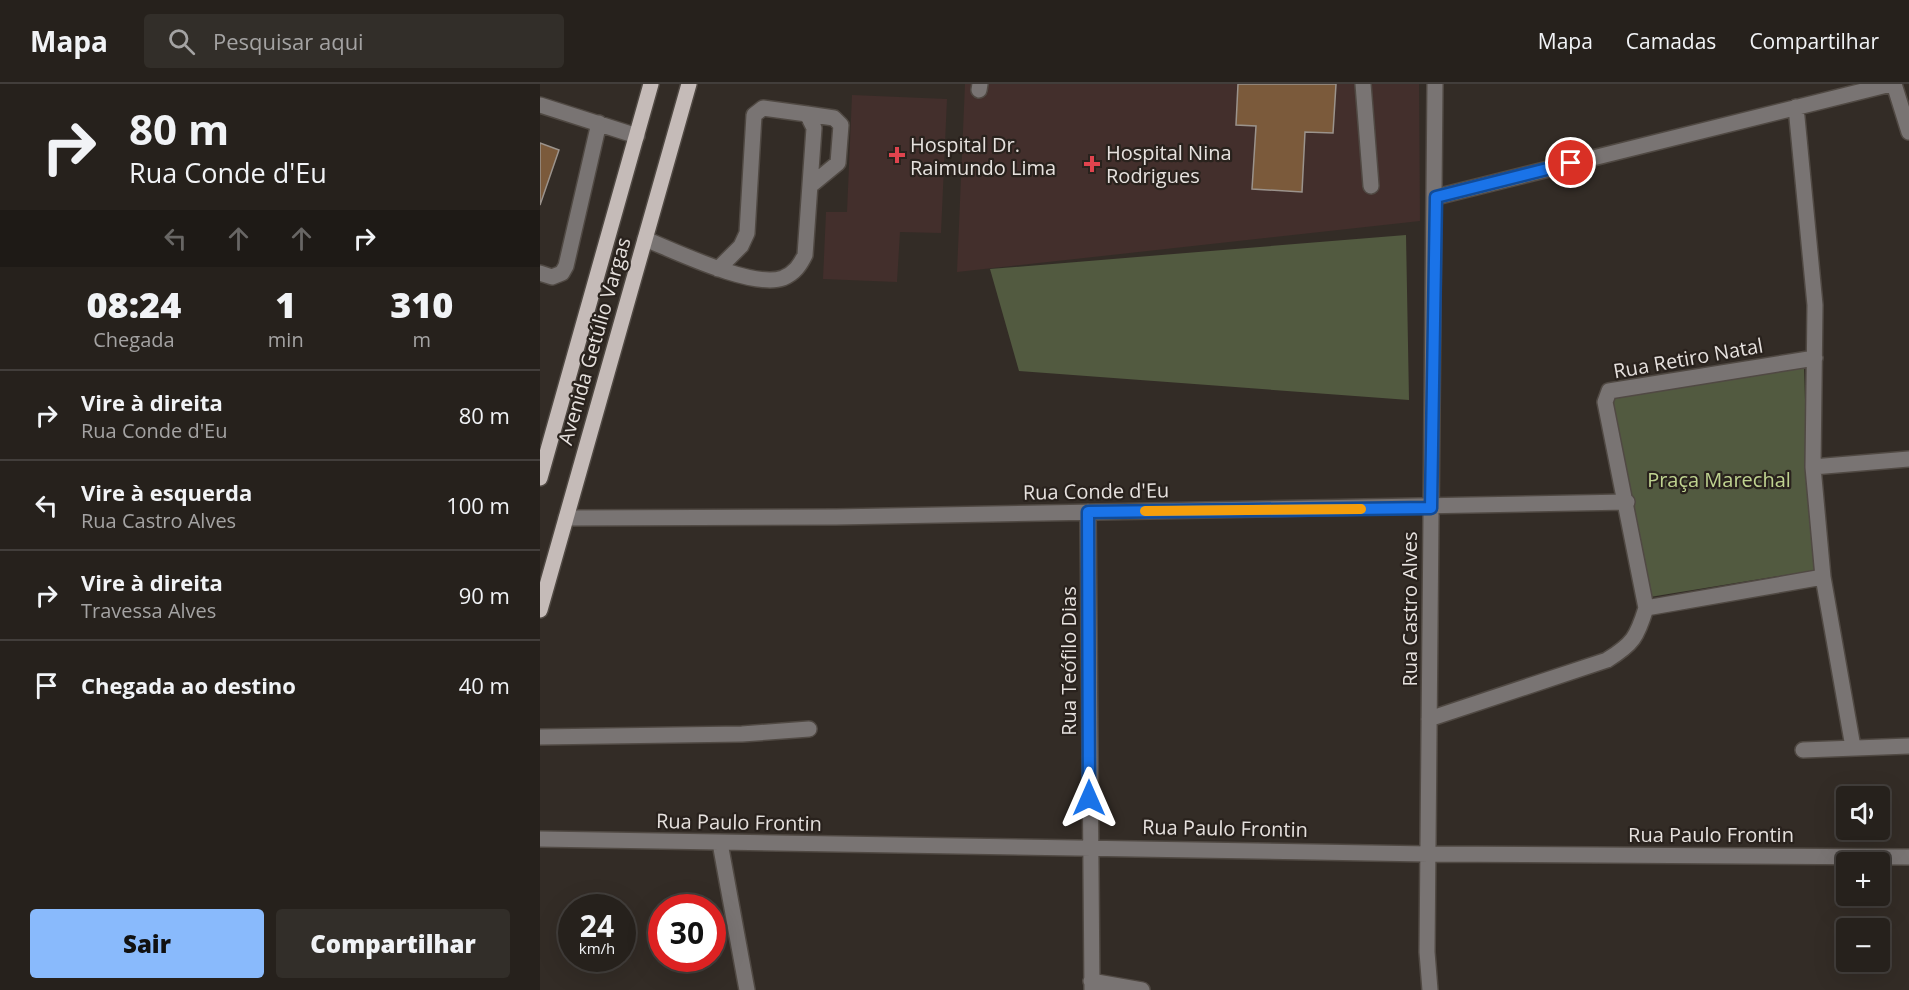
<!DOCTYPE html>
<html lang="pt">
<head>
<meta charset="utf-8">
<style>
  :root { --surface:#26211c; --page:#322e29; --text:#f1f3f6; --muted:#a4a3a3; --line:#423e3b; --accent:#89bafc }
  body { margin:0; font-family:"Open Sans",sans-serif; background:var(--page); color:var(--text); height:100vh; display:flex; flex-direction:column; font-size:22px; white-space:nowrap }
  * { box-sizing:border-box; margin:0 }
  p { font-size:20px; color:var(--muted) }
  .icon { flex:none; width:33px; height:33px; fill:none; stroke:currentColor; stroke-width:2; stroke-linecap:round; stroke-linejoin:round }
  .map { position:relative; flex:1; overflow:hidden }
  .sheet { display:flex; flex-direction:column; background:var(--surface); width:540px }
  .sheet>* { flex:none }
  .top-card { background:#26211c; color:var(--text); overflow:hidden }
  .tools { position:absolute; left:1296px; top:702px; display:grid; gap:12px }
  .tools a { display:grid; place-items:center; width:54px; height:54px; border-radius:6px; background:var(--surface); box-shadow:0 6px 24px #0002,0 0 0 2px var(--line); font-size:30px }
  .speed { position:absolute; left:18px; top:810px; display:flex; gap:12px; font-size:30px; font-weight:700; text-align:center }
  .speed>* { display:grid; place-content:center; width:78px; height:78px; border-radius:50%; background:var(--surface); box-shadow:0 6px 24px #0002,0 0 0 2px var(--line); line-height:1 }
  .speed small { font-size:15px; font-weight:400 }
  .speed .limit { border:9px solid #d22; background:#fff; color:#111 }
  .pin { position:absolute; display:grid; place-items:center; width:51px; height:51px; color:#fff; margin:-26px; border:3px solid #fff; border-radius:50%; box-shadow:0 2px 6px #0007 }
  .me { position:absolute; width:66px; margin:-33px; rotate:0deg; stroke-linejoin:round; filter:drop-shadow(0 0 4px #0008) }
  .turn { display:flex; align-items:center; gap:21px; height:126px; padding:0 30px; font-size:27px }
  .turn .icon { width:78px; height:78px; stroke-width:2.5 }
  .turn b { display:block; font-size:42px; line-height:51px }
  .lanes { display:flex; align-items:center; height:57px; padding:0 30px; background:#0003; justify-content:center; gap:30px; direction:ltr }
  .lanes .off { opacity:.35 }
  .eta { display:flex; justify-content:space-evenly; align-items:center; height:102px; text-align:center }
  .eta b { font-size:36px; font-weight:800; line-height:42px }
  .action { display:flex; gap:12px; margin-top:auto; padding:12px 30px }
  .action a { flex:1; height:69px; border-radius:6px; background:var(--accent); color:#111; font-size:24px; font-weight:800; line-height:69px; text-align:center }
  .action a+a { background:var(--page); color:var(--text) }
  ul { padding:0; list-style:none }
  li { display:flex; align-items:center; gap:18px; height:90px; padding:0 30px; border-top:2px solid var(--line) }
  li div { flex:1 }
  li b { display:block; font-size:22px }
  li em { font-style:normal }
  header { display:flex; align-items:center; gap:36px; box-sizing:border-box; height:84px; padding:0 30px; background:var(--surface); border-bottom:2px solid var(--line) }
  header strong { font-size:28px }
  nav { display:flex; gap:33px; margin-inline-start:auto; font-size:21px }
  .search { width:420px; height:54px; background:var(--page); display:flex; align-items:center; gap:15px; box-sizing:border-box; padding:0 21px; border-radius:6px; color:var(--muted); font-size:22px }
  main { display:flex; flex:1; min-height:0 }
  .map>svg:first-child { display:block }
  .medical { fill:#432f2c }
  .green { fill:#525a40 }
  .building { fill:#7b5a3b; stroke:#9b938c; stroke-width:1.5 }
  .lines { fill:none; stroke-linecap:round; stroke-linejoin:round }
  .minor-casing { stroke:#504943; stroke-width:18 }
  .major-casing { stroke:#504943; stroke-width:18 }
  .minor { stroke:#797473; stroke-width:15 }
  .major { stroke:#c5bbb8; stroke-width:15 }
  .route-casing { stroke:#114b97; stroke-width:15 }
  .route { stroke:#1a73e8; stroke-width:10 }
  .slow { stroke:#f59e0b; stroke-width:10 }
  .health-dot { fill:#e0444e; stroke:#29221d; stroke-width:2 }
  .labels { text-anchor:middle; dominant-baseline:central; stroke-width:4.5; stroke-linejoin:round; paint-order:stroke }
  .poi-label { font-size:20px; fill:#e6e1de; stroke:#29221d; text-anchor:start }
  .street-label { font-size:20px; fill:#e6e1de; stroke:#29221d }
  .park-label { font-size:20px; fill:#bfd390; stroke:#29221d }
</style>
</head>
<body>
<header>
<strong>Mapa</strong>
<div class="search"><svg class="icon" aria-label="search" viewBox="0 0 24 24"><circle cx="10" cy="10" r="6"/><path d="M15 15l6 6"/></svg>Pesquisar aqui</div>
<nav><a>Mapa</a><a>Camadas</a><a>Compartilhar</a></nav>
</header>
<main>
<section class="sheet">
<div class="top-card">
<div class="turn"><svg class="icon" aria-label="right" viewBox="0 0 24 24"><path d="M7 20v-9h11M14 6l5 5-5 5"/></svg><div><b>80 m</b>Rua Conde d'Eu</div></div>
<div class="lanes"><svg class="icon off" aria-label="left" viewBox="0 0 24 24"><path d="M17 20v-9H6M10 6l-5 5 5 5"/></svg><svg class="icon off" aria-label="ahead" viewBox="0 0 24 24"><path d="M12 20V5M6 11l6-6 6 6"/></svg><svg class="icon off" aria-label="ahead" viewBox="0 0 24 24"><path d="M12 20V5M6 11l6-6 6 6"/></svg><svg class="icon" aria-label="right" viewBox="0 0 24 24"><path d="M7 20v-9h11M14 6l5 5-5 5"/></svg></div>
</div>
<div class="eta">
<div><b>08:24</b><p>Chegada</p></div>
<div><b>1</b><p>min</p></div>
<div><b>310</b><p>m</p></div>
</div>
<ul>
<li><svg class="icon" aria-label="right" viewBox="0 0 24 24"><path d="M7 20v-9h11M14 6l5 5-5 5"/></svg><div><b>Vire à direita</b><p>Rua Conde d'Eu</p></div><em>80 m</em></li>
<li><svg class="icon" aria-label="left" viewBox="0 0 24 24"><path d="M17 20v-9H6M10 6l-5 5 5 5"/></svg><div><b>Vire à esquerda</b><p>Rua Castro Alves</p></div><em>100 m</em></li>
<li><svg class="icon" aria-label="right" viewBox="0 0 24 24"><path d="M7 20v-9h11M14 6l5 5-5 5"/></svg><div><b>Vire à direita</b><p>Travessa Alves</p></div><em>90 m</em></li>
<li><svg class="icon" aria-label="arrive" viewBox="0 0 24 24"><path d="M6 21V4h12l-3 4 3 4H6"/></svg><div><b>Chegada ao destino</b></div><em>40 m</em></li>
</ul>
<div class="action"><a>Sair</a><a>Compartilhar</a></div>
</section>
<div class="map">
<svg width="1369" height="906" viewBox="0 0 1369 906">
  <rect width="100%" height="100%" fill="#332c26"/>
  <!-- medical -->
  <path class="medical" d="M425 0H879L880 137 417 188Z
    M312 11 407 15 401 149 360 148 357 198 283 195 286 128H307Z"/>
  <!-- green -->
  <path class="green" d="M866 151 869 316 479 287 450 185Z
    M1264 282 1267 382 1276 486 1110 513 1072 314Z"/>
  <!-- building -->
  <path class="building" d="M698 0H796L793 49 765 48 762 108 712 105 716 42 696 41Z
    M0 59 19 66 0 121Z"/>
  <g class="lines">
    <defs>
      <path id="minor" d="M823 0 831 102
        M1354 0 1369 48
        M439 6 440 0
        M0 21 97 52
        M1256 23 1275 221 1273 383 1283 493 1313 663
        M267 30 294 34 301 41 298 79 270 102
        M896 113 1351 0
        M105 155C135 167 213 205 243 194 255 189 260 181 265 171L274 44 267 30 223 24 214 31 207 149 201 162 178 185
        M0 189 12 193 22 189 26 182 59 39
        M1273 383 1369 375
        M548 428 552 906
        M26 434 296 433 1087 418
        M1106 524 1283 493
        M889 635 1067 576C1093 560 1097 553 1106 524L1065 318 1069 307 1275 274
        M0 653 202 650 269 645
        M1263 666 1369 662
        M0 755 888 770 1369 773
        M180 759 207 906
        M551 897 602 906
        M890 906 887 868 895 0"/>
      <path id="major" d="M0 394 111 0
        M0 526 149 0"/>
    </defs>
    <!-- minor casing -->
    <use href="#minor" class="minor-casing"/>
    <!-- major casing -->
    <use href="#major" class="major-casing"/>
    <!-- minor -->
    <use href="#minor" class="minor"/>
    <!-- major -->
    <use href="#major" class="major"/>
  </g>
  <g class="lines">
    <defs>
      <path id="route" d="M549 714 548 428 891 424 896 113 1031 79"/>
    </defs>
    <!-- route casing -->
    <use href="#route" class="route-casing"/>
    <!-- route -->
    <use href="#route" class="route"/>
    <!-- slow -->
    <path class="slow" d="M605 427 821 425"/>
  </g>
  <!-- markers -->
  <g class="health-dot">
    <path d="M354 62h6v6h6v6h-6v6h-6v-6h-6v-6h6z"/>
    <path d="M549 71h6v6h6v6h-6v6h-6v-6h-6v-6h6z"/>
  </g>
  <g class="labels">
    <!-- poi labels -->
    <g class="poi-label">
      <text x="370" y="60">Hospital Dr.<tspan x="370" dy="23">Raimundo Lima</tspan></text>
      <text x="566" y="68">Hospital Nina<tspan x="566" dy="23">Rodrigues</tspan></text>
    </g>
    <!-- street labels -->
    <g class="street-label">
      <text transform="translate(54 257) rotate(-74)">Avenida Getúlio Vargas</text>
      <text transform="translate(1148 274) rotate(-10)">Rua Retiro Natal</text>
      <text transform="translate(556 407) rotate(-1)">Rua Conde d'Eu</text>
      <text transform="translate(869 525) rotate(-90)">Rua Castro Alves</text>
      <text transform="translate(528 577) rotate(-90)">Rua Teófilo Dias</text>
      <text transform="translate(199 738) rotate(1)">Rua Paulo Frontin</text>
      <text transform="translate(685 744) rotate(1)">Rua Paulo Frontin</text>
      <text x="1171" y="750">Rua Paulo Frontin</text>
    </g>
    <!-- park labels -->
    <g class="park-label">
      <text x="1179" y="395">Praça Marechal</text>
    </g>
  </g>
</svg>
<div class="tools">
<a><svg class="icon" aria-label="sound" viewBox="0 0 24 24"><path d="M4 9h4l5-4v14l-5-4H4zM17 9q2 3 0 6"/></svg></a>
<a>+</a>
<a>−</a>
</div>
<div class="speed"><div>24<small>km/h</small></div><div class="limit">30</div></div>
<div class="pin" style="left:1031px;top:79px;background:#d93025"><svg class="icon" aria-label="arrive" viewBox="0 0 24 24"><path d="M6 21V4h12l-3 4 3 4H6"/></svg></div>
<svg class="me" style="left:549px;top:714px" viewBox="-20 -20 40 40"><path d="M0-17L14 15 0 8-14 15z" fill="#1a73e8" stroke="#fff" stroke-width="4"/></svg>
</div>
</main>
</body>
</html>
